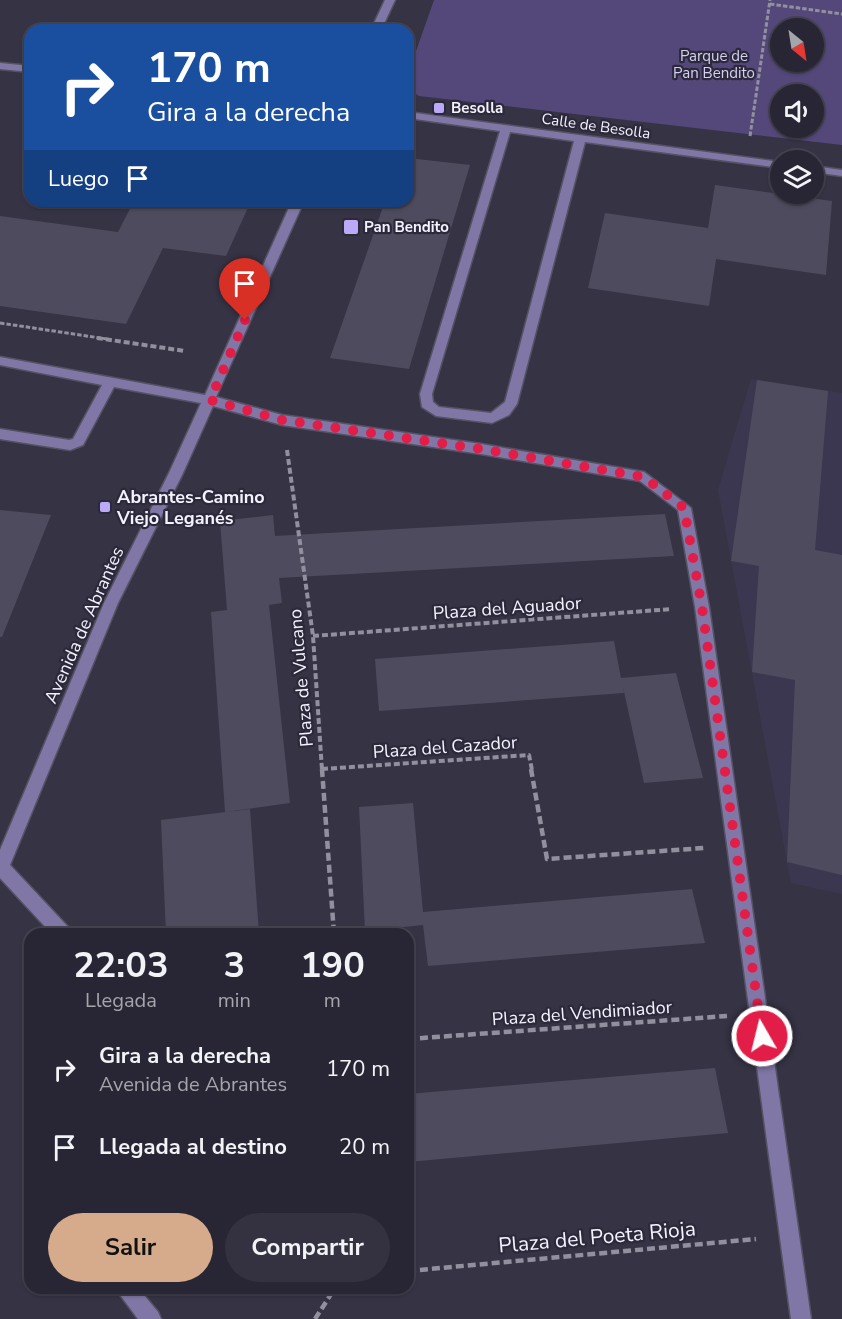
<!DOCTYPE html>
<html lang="es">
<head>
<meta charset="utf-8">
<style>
  :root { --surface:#282634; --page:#343240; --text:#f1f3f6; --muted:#a5a5ac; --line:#44434f; --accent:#d6ab8b }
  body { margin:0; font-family:"Nunito Sans",sans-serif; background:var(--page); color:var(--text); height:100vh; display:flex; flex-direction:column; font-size:22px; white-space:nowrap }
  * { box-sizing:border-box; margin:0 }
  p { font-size:20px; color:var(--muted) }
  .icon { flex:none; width:33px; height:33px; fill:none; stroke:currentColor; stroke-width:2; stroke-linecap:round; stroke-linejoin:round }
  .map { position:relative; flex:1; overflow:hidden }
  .sheet { position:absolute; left:24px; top:928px; width:390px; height:366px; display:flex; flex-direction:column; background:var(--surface); border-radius:18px; box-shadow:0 2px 4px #0004,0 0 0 2px var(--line) }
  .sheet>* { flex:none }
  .guide { position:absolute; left:24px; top:24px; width:390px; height:183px; border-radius:18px; box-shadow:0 2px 4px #0004,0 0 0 2px var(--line); background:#1a4fa0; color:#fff; overflow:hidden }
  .needle { width:39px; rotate:150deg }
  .fabs { position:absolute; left:770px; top:18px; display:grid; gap:12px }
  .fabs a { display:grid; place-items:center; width:54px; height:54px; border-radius:50%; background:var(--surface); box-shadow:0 2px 4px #0004,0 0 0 2px var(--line); font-size:30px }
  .pin { position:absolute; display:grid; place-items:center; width:51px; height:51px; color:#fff; margin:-62px -26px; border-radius:50% 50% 50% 0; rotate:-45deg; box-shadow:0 0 6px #0007 }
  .pin .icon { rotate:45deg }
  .me { position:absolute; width:66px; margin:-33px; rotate:352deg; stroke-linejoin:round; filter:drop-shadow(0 0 4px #0008) }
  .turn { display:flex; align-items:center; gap:21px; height:126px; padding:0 24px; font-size:27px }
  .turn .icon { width:78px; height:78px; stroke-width:2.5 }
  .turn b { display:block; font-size:42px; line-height:51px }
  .then { display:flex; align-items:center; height:57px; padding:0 24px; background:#0003; gap:12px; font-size:22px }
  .eta { display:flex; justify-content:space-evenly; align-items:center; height:102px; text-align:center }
  .eta b { font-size:36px; font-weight:700; line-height:42px }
  .primary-button { display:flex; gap:12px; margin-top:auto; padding:12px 24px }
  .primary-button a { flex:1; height:69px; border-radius:36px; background:var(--accent); color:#111; font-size:24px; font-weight:700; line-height:69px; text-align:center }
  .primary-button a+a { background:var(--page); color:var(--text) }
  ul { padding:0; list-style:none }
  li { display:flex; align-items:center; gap:18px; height:78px; padding:0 24px }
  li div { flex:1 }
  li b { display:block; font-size:22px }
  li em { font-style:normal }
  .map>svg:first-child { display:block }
  .built { fill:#3c3750 }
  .green { fill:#54487b; fill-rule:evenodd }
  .building { fill:#4f4b5f }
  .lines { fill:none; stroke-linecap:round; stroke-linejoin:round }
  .minor-casing { stroke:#545263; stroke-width:3 }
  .path-far2 { stroke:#92909f; stroke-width:3; stroke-dasharray:4.5 2; stroke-linecap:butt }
  .path-far1 { stroke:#92909f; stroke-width:4; stroke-dasharray:6 3; stroke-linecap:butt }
  .path { stroke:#92909f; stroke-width:4.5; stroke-dasharray:8 4; stroke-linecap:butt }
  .minor { fill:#8077a6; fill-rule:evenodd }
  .route { stroke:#e11d48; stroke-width:10; stroke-dasharray:0 18 }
  .poi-dot { fill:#baaaf7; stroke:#2c293b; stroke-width:2 }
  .labels { text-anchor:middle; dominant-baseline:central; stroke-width:4.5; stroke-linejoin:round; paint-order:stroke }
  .far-park-label { font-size:15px; fill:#d5cff4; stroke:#2c293b }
  .far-poi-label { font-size:15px; font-weight:bold; fill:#f4f2fe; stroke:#2c293b; text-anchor:start }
  .far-street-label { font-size:15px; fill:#f4f2fe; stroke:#2c293b }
  .poi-label { font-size:18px; font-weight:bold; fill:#f4f2fe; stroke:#2c293b; text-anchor:start }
  .street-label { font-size:18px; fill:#f4f2fe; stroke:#2c293b }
  .near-street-label { font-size:21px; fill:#f4f2fe; stroke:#2c293b }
</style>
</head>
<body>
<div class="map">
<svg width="842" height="1319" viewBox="0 0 842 1319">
  <rect width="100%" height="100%" fill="#363345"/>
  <!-- built -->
  <path class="built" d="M751 379 842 393V894L791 883 718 490Z"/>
  <!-- green -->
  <path class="green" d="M434 0H842V145L419 96 408 89V74ZM780 28H813V62H780ZM780 94H813V128H780Z"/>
  <!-- building -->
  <path class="building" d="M408 158 470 165 409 369 330 358 385 201H408Z
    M715 185 832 201 826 275 716 259 709 306 588 288 605 213 708 228Z
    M134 201H251L226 256 163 248 126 324 0 306V216L118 232Z
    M757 380 828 391 815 550 842 555V875L787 862 795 680 752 672 759 566 731 561Z
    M0 510 51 515 2 637H0Z
    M665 514 674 556 279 578 282 603 269 605 290 803 225 812 211 612 227 610 220 521 273 515 275 536Z
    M614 641 621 678 676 673 703 778 644 783 623 687 624 693 379 711 375 659Z
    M413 803 423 912 692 889 705 943 428 966 423 925 365 931 359 807Z
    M250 809 259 934H166L161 820Z
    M715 1068 728 1133 408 1162V1094Z"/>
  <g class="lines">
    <defs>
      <path id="minor" d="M385 0H395L381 30H371Z
        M0 63 30 66V72L0 69Z
        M408 112 780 162V168L585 142 517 404 509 415 492 423 436 416 422 407 420 394 500 131 408 118ZM510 132 574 141 505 402 491 413 439 407 433 402 432 394Z
        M813 166 842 170V176L813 172Z
        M292 201H304L216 397 282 415 481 444 644 472 691 508 709 607 811 1319H791L695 607 678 510 640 481 481 454 282 425 213 406 183 473 118 603 10 865 69 928 71 934H52L0 878V850L104 603 169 473 201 403 114 387 83 445 70 450 0 439V429L69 440 73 439 102 385 0 365V357L205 395Z
        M115 1288H138L158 1312 161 1319H138Z"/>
    </defs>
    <!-- minor casing -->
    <use href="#minor" class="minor-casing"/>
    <!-- path-far2 -->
    <path class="path-far2" d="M770 4 842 14
      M750 136 770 0
      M0 323 107 339"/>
    <!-- path-far1 -->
    <path class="path-far1" d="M97 338 185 351
      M287 450 313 636 322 770
      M313 636 672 609
      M322 769 529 755 532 770"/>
    <!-- path -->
    <path class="path" d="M322 769 334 934
      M531 769 547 859 704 848
      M408 1039 727 1016
      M408 1271 756 1239
      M315 1319 335 1288"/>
    <!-- minor -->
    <use href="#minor" class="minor"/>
  </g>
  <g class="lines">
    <!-- route -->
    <path class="route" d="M245 320 210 400 282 420 481 449 644 477 684 508 702 607 762 1036"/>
  </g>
  <!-- markers -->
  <g class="poi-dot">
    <rect x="433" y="102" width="12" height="12" rx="3"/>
    <rect x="343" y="219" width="16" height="16" rx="3"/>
    <rect x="99" y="501" width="12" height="12" rx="3"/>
  </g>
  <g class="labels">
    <!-- far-park labels -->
    <g class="far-park-label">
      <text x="714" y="56">Parque de<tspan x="714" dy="17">Pan Bendito</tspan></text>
    </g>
    <!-- far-poi labels -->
    <g class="far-poi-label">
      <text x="451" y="108">Besolla</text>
      <text x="364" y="227">Pan Bendito</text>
    </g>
    <!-- far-street labels -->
    <g class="far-street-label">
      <text transform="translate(596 126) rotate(8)">Calle de Besolla</text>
    </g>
    <!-- poi labels -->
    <g class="poi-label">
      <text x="117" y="497">Abrantes-Camino<tspan x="117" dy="21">Viejo Leganés</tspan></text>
    </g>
    <!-- street labels -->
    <g class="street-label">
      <text transform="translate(507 608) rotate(-4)">Plaza del Aguador</text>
      <text transform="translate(84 625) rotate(-66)">Avenida de Abrantes</text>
      <text transform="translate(301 678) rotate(-95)">Plaza de Vulcano</text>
      <text transform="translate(445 747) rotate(-4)">Plaza del Cazador</text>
      <text transform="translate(582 1013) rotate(-4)">Plaza del Vendimiador</text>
    </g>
    <!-- near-street labels -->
    <g class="near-street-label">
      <text transform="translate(597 1237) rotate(-5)">Plaza del Poeta Rioja</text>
    </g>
  </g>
</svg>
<div class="fabs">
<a><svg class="needle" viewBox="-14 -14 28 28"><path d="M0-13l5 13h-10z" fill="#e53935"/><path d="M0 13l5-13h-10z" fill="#a5a5ac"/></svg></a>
<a><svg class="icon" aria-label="sound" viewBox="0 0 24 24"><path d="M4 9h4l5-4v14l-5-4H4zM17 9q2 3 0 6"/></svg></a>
<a><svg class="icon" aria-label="layers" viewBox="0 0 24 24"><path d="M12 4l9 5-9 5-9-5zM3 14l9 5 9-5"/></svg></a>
</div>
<div class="pin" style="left:245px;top:320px;background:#d93025"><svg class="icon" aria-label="arrive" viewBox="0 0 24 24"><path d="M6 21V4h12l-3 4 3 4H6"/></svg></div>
<svg class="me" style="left:762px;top:1036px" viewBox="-20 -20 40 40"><circle r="17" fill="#e11d48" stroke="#fff" stroke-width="3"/><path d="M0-11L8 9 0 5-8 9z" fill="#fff"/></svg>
<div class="guide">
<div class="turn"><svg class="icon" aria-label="right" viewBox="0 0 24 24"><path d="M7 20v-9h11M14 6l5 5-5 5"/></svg><div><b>170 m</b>Gira a la derecha</div></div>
<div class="then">Luego<svg class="icon" aria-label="arrive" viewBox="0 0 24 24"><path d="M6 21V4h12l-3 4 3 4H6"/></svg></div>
</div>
<section class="sheet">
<div class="eta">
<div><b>22:03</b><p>Llegada</p></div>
<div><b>3</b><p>min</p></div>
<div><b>190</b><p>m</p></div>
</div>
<ul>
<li><svg class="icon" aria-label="right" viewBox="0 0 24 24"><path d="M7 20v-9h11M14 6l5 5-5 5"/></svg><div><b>Gira a la derecha</b><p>Avenida de Abrantes</p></div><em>170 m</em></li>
<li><svg class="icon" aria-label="arrive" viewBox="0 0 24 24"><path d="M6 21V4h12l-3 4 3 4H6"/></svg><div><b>Llegada al destino</b></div><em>20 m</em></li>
</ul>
<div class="primary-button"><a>Salir</a><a>Compartir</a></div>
</section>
</div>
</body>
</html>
